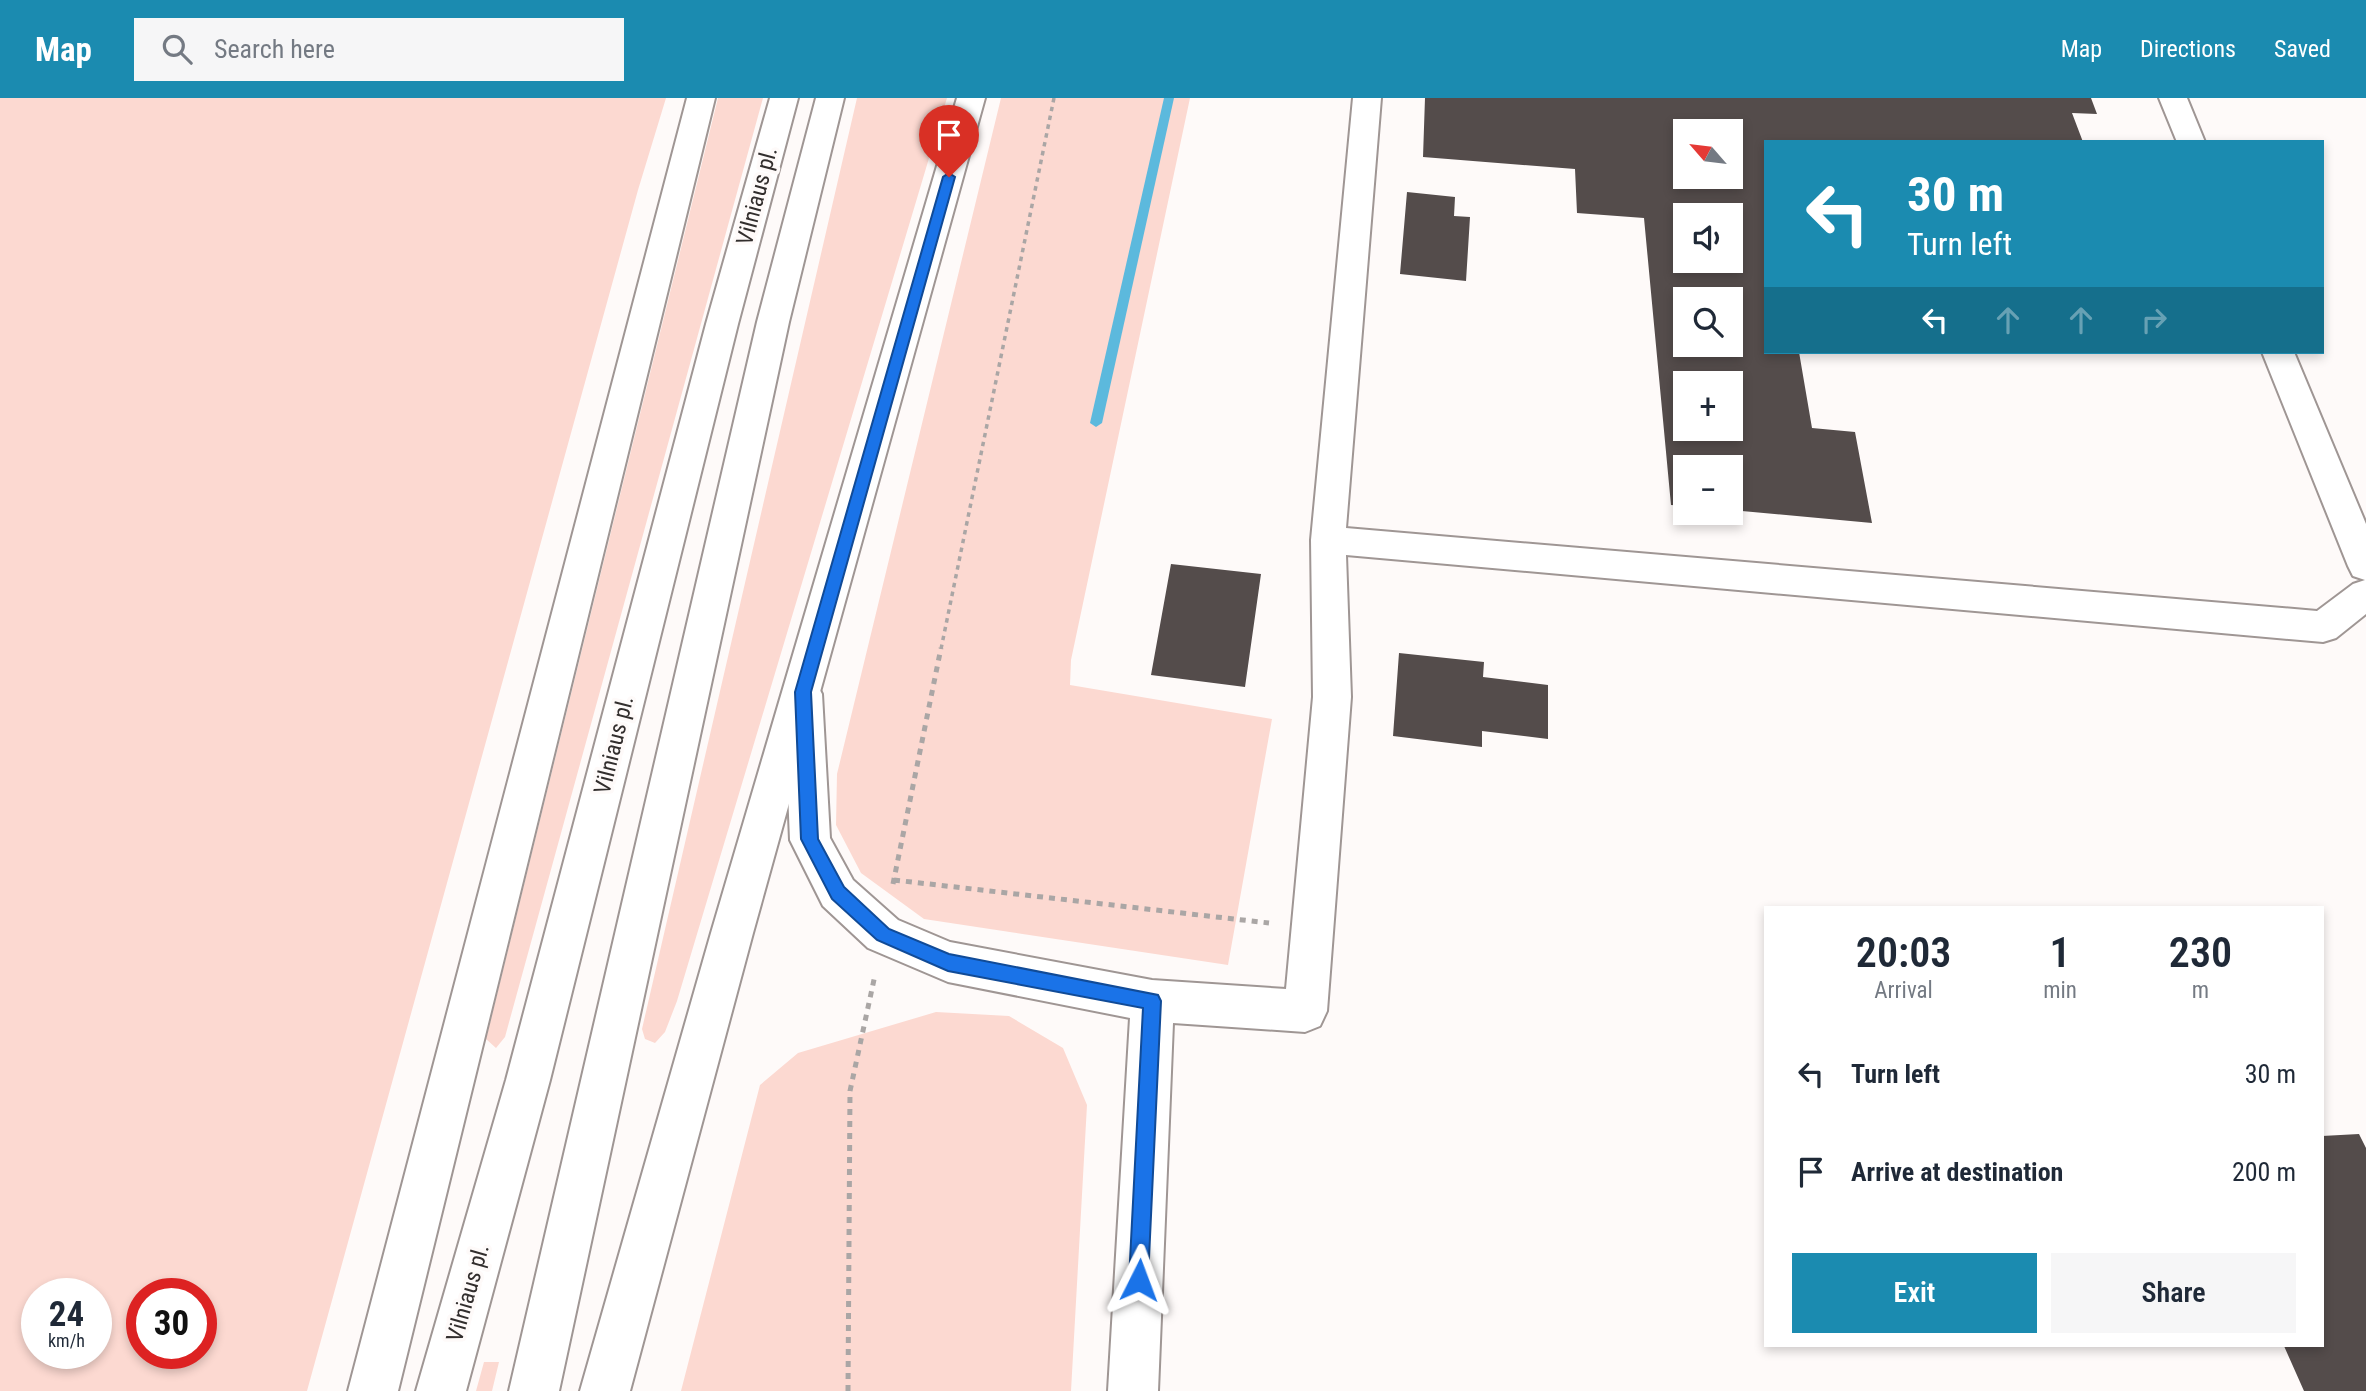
<!DOCTYPE html>
<html lang="en">
<head>
<meta charset="utf-8">
<style>
  :root { --surface:#fff; --page:#f6f6f7; --text:#1f2937; --muted:#747a83; --accent:#1b8bb0 }
  body { margin:0; font-family:"Roboto Condensed",sans-serif; background:var(--page); color:var(--text); height:100vh; display:flex; flex-direction:column; font-size:26px; white-space:nowrap }
  * { box-sizing:border-box; margin:0 }
  p { font-size:23px; color:var(--muted) }
  .icon { flex:none; width:38px; height:38px; fill:none; stroke:currentColor; stroke-width:2; stroke-linecap:round; stroke-linejoin:round }
  .map { position:relative; flex:1; overflow:hidden }
  .side { position:absolute; left:1764px; top:808px; width:560px; height:441px; display:flex; flex-direction:column; background:var(--surface); border-radius:0px; box-shadow:0 4px 10px #0003 }
  .side>* { flex:none }
  .hud { position:absolute; left:1764px; top:42px; width:560px; height:214px; border-radius:0px; box-shadow:0 4px 10px #0003; background:#1b8bb0; color:#fff; overflow:hidden }
  .needle { width:46px; rotate:298deg }
  .tools { position:absolute; left:1673px; top:21px; display:grid; gap:14px }
  .tools a { display:grid; place-items:center; width:70px; height:70px; border-radius:0px; background:var(--surface); box-shadow:0 4px 10px #0003; font-size:35px }
  .speed { position:absolute; left:21px; top:1180px; display:flex; gap:14px; font-size:35px; font-weight:700; text-align:center }
  .speed>* { display:grid; place-content:center; width:91px; height:91px; border-radius:50%; background:var(--surface); box-shadow:0 4px 10px #0003; line-height:1 }
  .speed small { font-size:18px; font-weight:400 }
  .speed .limit { border:10px solid #d22; background:#fff; color:#111 }
  .pin { position:absolute; display:grid; place-items:center; width:60px; height:60px; color:#fff; margin:-72px -30px; border-radius:50% 50% 50% 0; rotate:-45deg; box-shadow:0 0 7px #0007 }
  .pin .icon { rotate:45deg }
  .me { position:absolute; width:77px; margin:-38px; rotate:3deg; stroke-linejoin:round; filter:drop-shadow(0 0 5px #0008) }
  .turn { display:flex; align-items:center; gap:24px; height:147px; padding:0 28px; font-size:32px }
  .turn .icon { width:91px; height:91px; stroke-width:2.5 }
  .turn b { display:block; font-size:49px; line-height:60px }
  .lanes { display:flex; align-items:center; height:66px; padding:0 28px; background:#0003; justify-content:center; gap:35px; direction:ltr }
  .lanes .off { opacity:.35 }
  .eta { display:flex; justify-content:space-evenly; align-items:center; height:119px; text-align:center }
  .eta b { font-size:42px; font-weight:600; line-height:49px }
  .action { display:flex; gap:14px; margin-top:auto; padding:14px 28px }
  .action a { flex:1; height:80px; border-radius:0px; background:var(--accent); color:#fff; font-size:28px; font-weight:600; line-height:80px; text-align:center }
  .action a+a { background:var(--page); color:var(--text) }
  ul { padding:0; list-style:none }
  li { display:flex; align-items:center; gap:21px; height:98px; padding:0 28px }
  li div { flex:1 }
  li b { display:block; font-size:26px }
  li em { font-style:normal }
  header { display:flex; align-items:center; gap:42px; box-sizing:border-box; height:98px; padding:0 35px; background:var(--accent); color:#fff }
  header strong { font-size:33px }
  nav { display:flex; gap:38px; margin-inline-start:auto; font-size:24px }
  .search { width:490px; height:63px; background:var(--page); display:flex; align-items:center; gap:18px; box-sizing:border-box; padding:0 24px; border-radius:0px; color:var(--muted); font-size:26px }
  .map>svg:first-child { display:block }
  .green { fill:#fcd9d1; fill-rule:evenodd }
  .lines { fill:none; stroke-linecap:round; stroke-linejoin:round }
  .stream { fill:#5cb9dd; fill-rule:evenodd }
  .building { fill:#544c4b; fill-rule:evenodd }
  .street-casing { stroke:#9f9694; stroke-width:4 }
  .highway-casing { stroke:#9f9694; stroke-width:4 }
  .path-far1 { stroke:#aaa6a5; stroke-width:3.5; stroke-dasharray:4.5 4.5; stroke-linecap:butt }
  .path { stroke:#aaa6a5; stroke-width:5; stroke-dasharray:6 6; stroke-linecap:butt }
  .street { fill:#fff; fill-rule:evenodd }
  .highway { fill:#fff; fill-rule:evenodd }
  .route { fill:#1a73e8; stroke:#114b97; stroke-width:2 }
  .labels { text-anchor:middle; dominant-baseline:central; stroke-width:7; stroke-linejoin:round; paint-order:stroke }
  .street-label { font-size:23px; fill:#322e2d; stroke:#fefaf9 }
</style>
</head>
<body>
<header>
<strong>Map</strong>
<div class="search"><svg class="icon" aria-label="search" viewBox="0 0 24 24"><circle cx="10" cy="10" r="6"/><path d="M15 15l6 6"/></svg>Search here</div>
<nav><a>Map</a><a>Directions</a><a>Saved</a></nav>
</header>
<div class="map">
<svg width="2366" height="1293" viewBox="0 0 2366 1293">
  <rect width="100%" height="100%" fill="#fefaf9"/>
  <!-- green -->
  <path class="green" d="M0 0H666L638 92 307 1293H0ZM37 1195H96V1255H37ZM142 1195H201V1255H142Z
    M718 0H763L505 939 496 950 486 941Z
    M857 0H947L677 903 665 934 655 945 645 941 642 931Z
    M1001 0H1190L1071 562 1070 587 1272 621 1228 867 924 821 861 775 836 727 837 676Z
    M936 914 1009 918 1063 950 1087 1007 1071 1293H681L760 987 798 955Z
    M484 1264H499L492 1293H476Z"/>
  <g class="lines">
    <!-- stream -->
    <path class="stream" d="M1164 0H1174L1102 325 1096 329 1090 325Z"/>
  </g>
  <!-- building -->
  <path class="building" d="M1425 0H2091L2097 16 2072 15 2083 44H1766V254H1799L1812 330 1855 334 1872 425 1731 412V369H1685V408L1671 407 1644 120 1577 115 1575 71 1423 59ZM1685 33H1731V79H1685ZM1685 117H1731V163H1685ZM1685 201H1731V247H1685ZM1685 285H1731V331H1685Z
    M1407 94 1455 99 1454 118 1470 119 1466 183 1400 176Z
    M1171 466 1261 476 1245 589 1151 577Z
    M1399 555 1484 564 1483 579 1548 587V641L1482 633V649L1393 638Z
    M2359 1036 2366 1050V1293H2304L2284 1248H2322V1038Z"/>
  <g class="lines">
    <defs>
      <path id="street" d="M1353 0H1381L1346 430 2317 513 2353 486 2365 482 2353 478 2348 468 2262 254H2294L2366 426V516L2336 540 2323 544 1346 457 1351 599 1327 913 1320 928 1305 934 1173 925 1158 1293H1108L1130 920 948 884 868 850 823 808 790 742 784 596 790 585 803 580 816 585 822 596 830 740 853 782 898 822 950 844 1152 882 1286 891 1313 599 1311 442Z
        M2159 0H2187L2205 44H2177Z"/>
      <path id="highway" d="M687 0H715L398 1293H348Z
        M770 0H798L738 226 550 982 466 1293H416L506 982 706 226Z
        M816 0H844L789 224 559 1293H509L757 224Z
        M957 0H985L753 835 630 1293H580L711 835Z"/>
    </defs>
    <!-- street casing -->
    <use href="#street" class="street-casing"/>
    <!-- highway casing -->
    <use href="#highway" class="highway-casing"/>
    <!-- path-far1 -->
    <path class="path-far1" d="M941 551 1054 0"/>
    <!-- path -->
    <path class="path" d="M894 782 1269 825
      M893 786 941 550
      M848 1293 850 993 875 877"/>
    <!-- street -->
    <use href="#street" class="street"/>
    <!-- highway -->
    <use href="#highway" class="highway"/>
  </g>
  <!-- route -->
  <path class="route" d="M949 75 955 79 811 594 818 741 844 789 889 831 949 856 1158 897 1161 903 1148 1182 1146 1189 1139 1191 1132 1189 1129 1182 1143 910 948 873 877 842 832 801 801 741 795 594 943 79Z"/>
  <g class="labels">
    <!-- street labels -->
    <g class="street-label">
      <text transform="translate(757 98) rotate(-75)">Vilniaus pl.</text>
      <text transform="translate(614 647) rotate(-76)">Vilniaus pl.</text>
      <text transform="translate(468 1195) rotate(-74)">Vilniaus pl.</text>
    </g>
  </g>
</svg>
<div class="tools">
<a><svg class="needle" viewBox="-14 -14 28 28"><path d="M0-13l5 13h-10z" fill="#e53935"/><path d="M0 13l5-13h-10z" fill="#747a83"/></svg></a>
<a><svg class="icon" aria-label="sound" viewBox="0 0 24 24"><path d="M4 9h4l5-4v14l-5-4H4zM17 9q2 3 0 6"/></svg></a>
<a><svg class="icon" aria-label="search" viewBox="0 0 24 24"><circle cx="10" cy="10" r="6"/><path d="M15 15l6 6"/></svg></a>
<a>+</a>
<a>−</a>
</div>
<div class="speed"><div>24<small>km/h</small></div><div class="limit">30</div></div>
<div class="pin" style="left:949px;top:79px;background:#d93025"><svg class="icon" aria-label="arrive" viewBox="0 0 24 24"><path d="M6 21V4h12l-3 4 3 4H6"/></svg></div>
<svg class="me" style="left:1139px;top:1182px" viewBox="-20 -20 40 40"><path d="M0-17L14 15 0 8-14 15z" fill="#1a73e8" stroke="#fff" stroke-width="4"/></svg>
<div class="hud">
<div class="turn"><svg class="icon" aria-label="left" viewBox="0 0 24 24"><path d="M17 20v-9H6M10 6l-5 5 5 5"/></svg><div><b>30 m</b>Turn left</div></div>
<div class="lanes"><svg class="icon" aria-label="left" viewBox="0 0 24 24"><path d="M17 20v-9H6M10 6l-5 5 5 5"/></svg><svg class="icon off" aria-label="ahead" viewBox="0 0 24 24"><path d="M12 20V5M6 11l6-6 6 6"/></svg><svg class="icon off" aria-label="ahead" viewBox="0 0 24 24"><path d="M12 20V5M6 11l6-6 6 6"/></svg><svg class="icon off" aria-label="right" viewBox="0 0 24 24"><path d="M7 20v-9h11M14 6l5 5-5 5"/></svg></div>
</div>
<section class="side">
<div class="eta">
<div><b>20:03</b><p>Arrival</p></div>
<div><b>1</b><p>min</p></div>
<div><b>230</b><p>m</p></div>
</div>
<ul>
<li><svg class="icon" aria-label="left" viewBox="0 0 24 24"><path d="M17 20v-9H6M10 6l-5 5 5 5"/></svg><div><b>Turn left</b></div><em>30 m</em></li>
<li><svg class="icon" aria-label="arrive" viewBox="0 0 24 24"><path d="M6 21V4h12l-3 4 3 4H6"/></svg><div><b>Arrive at destination</b></div><em>200 m</em></li>
</ul>
<div class="action"><a>Exit</a><a>Share</a></div>
</section>
</div>
</body>
</html>
